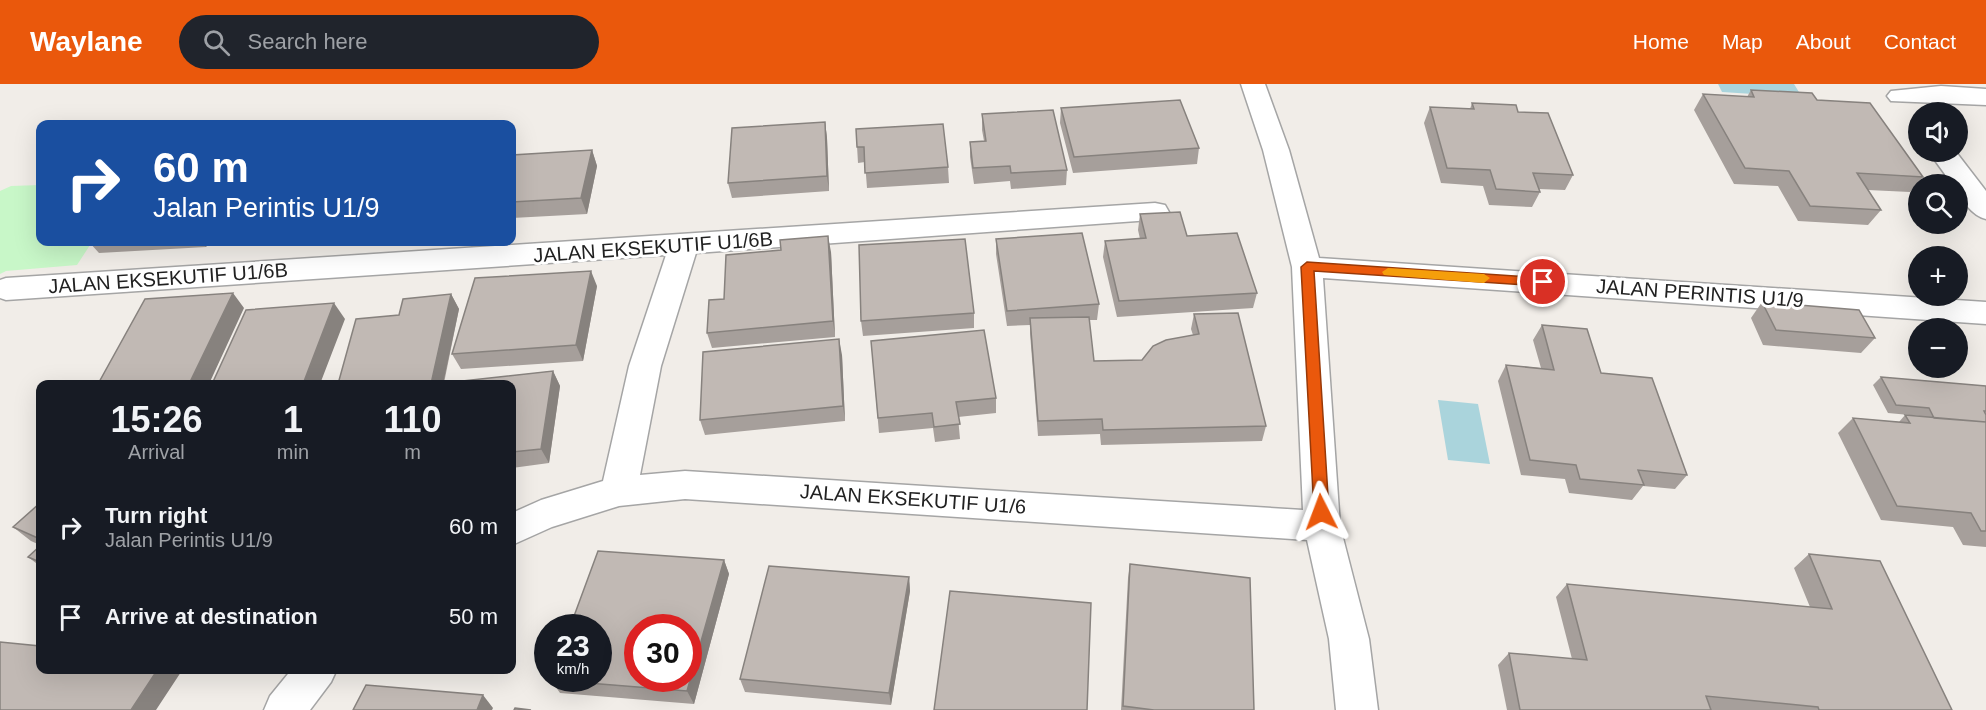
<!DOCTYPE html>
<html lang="en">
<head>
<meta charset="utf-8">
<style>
  :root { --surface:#171b24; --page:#20242c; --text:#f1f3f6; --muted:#9ea1a6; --accent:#ea580c }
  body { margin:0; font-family:Arial,sans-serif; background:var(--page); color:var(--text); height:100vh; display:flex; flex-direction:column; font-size:22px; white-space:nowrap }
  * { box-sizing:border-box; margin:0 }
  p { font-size:20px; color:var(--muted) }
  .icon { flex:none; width:33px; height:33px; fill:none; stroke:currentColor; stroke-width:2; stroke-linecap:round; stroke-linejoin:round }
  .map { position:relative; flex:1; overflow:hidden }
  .details { position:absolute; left:36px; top:296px; width:480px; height:294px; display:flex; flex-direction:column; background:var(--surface); border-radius:12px; box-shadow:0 6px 24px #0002 }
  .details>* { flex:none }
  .top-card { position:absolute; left:36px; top:36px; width:480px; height:126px; border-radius:12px; box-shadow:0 6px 24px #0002; background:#1a4fa0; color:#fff; overflow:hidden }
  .controls { position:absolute; left:1908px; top:18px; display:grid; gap:12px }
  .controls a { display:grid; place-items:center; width:60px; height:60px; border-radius:50%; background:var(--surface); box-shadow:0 6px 24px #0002; font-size:30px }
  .speed { position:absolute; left:534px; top:530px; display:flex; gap:12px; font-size:30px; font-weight:700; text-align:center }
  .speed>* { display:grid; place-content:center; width:78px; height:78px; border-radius:50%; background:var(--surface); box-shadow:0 6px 24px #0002; line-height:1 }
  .speed small { font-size:15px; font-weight:400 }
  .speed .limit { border:9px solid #d22; background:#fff; color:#111 }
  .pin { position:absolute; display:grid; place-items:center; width:51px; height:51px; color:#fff; margin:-26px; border:3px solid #fff; border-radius:50%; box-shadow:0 2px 6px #0007 }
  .me { position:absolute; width:66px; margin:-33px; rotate:357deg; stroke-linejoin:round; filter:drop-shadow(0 0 4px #0008) }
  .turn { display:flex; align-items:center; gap:21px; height:126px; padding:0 18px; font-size:27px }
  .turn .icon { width:78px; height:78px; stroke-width:2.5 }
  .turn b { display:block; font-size:42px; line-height:51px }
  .eta { display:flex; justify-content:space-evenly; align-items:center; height:102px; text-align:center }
  .eta b { font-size:36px; font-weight:800; line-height:42px }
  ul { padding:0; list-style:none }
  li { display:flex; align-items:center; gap:18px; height:90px; padding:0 18px }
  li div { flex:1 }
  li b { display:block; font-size:22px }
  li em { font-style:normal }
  header { display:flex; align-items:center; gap:36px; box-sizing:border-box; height:84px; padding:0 30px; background:var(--accent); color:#fff }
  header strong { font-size:28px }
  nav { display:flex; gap:33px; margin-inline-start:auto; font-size:21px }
  .search { width:420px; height:54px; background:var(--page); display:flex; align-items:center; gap:15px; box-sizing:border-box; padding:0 21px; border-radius:33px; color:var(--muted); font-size:22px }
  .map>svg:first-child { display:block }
  .park { fill:#c8f7c8 }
  .water { fill:#aad4dc }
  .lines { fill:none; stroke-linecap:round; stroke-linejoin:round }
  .minor-casing { stroke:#a5a5a5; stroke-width:3 }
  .minor { fill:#fff; fill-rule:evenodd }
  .wall { fill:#a69f9b }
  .shaded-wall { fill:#87827e }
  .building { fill:#c1b9b4; stroke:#87827e; stroke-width:1.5; fill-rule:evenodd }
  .route { fill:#ea580c; stroke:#983908; stroke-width:1.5 }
  .slow { fill:#f59e0b }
  .labels { text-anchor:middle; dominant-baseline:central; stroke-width:6; stroke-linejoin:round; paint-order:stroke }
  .street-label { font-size:20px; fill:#212121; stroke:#fff }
</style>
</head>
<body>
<header>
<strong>Waylane</strong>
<div class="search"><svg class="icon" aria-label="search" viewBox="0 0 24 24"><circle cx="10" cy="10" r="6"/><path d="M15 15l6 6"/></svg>Search here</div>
<nav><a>Home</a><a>Map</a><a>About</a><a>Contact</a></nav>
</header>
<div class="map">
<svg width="1986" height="626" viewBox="0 0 1986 626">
  <rect width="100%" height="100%" fill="#f1ede8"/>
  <!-- park -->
  <path class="park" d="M40 101V158H92L77 181 6 187 0 190V107L11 102Z"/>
  <!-- water -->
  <path class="water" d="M1718 0H1794L1802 13 1722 8Z
    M1438 316 1478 320 1490 380 1448 376Z"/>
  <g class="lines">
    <defs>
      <path id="minor" d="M1241 0H1265L1289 66 1319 174 1986 218V240L1323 194 1340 442 1369 555 1378 626H1336L1329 555 1307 456 685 415 619 422 552 443 512 461V429L541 416 603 397 629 282 666 171 6 216 0 214V196L6 194 1155 119 1165 121 1169 128 1165 135 696 169 661 282 640 391 685 387 1303 426 1292 183 1263 66Z
        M1941 2 1986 5V21L1891 17 1887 12 1891 7Z
        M1929 68H1956L1986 107V135C1973 132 1958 115 1958 100H1952Z
        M292 585H337L331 598 310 626H264L270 612Z"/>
    </defs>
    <!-- minor casing -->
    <use href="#minor" class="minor-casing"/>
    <!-- minor -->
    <use href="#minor" class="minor"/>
  </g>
  <!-- wall -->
  <path class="wall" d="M1751 6 1817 16 1923 93 1910 108 1868 106 1881 126 1868 141 1798 137 1778 102 1734 100 1694 26 1703 10 1747 13Z
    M1472 19 1518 28 1573 91 1565 106 1539 105 1540 108 1532 123 1489 121 1483 102 1441 99 1424 39 1430 23 1470 25Z
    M1061 24 1199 64 1197 80 1073 89 1060 39Z
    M982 30 1067 86 1066 101 1011 105 1010 97 974 100 970 73V58L984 57 982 46Z
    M825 38 827 54 829 107 732 114 728 99Z
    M856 45 948 83 949 99 867 104 865 78 858 79Z
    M592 66 597 82 587 130 512 134V71Z
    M1140 130 1187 152 1257 209 1253 224 1117 233 1103 173 1105 157 1140 155 1138 146Z
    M996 155 1099 220 1097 236H1089L1094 277 1142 276 1193 251 1191 245 1194 230 1266 342 1262 357 1101 361 1100 350 1038 352 1030 249V241L1007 242 996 170Z
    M89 158H209L206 163 99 169Z
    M831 168 835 253 712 264 707 249 724 215Z
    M597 202 583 277 461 285 452 270Z
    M451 210 459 225 444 299 553 287 560 302 549 379 512 384V300H338L399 231Z
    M1762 218 1875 254 1861 269 1763 261 1751 234Z
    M974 229V244L863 252 861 237Z
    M1542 241 1601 289 1687 391 1675 405 1643 402 1632 416 1569 409 1565 395 1521 391 1498 297 1506 281 1541 284 1533 256Z
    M871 257 996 314V329L958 333 960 355 935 358 933 344 879 349Z
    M842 271 845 337 705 351 700 336Z
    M1881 293 1986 302V463L1963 461 1953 443 1881 436 1838 349 1853 334 1899 338 1905 331 1921 333 1920 332 1888 329 1873 301Z
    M40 419V461L31 457 13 443Z
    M40 462V482L28 473Z
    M1809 470 1952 626H1507L1498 581 1509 569 1572 575 1556 513 1567 500 1810 523 1794 484Z
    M724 476 729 490 694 620 560 609 551 596Z
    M1130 480 1254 626H1121L1128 494Z
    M909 493 910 507 891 621 745 608 740 595Z"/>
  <!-- shaded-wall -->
  <path class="shaded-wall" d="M825 38 827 54 829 107 827 92Z
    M592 66 597 82 587 130 581 114Z
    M828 152 831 168 835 253 833 237Z
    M202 158H209L206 163Z
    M591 187 597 202 583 277 576 261Z
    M233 209 244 224 209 300H189Z
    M451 210 459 225 443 300H431Z
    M334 219 345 235 320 300H303Z
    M839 255 842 271 845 337 843 322Z
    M553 287 560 302 549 379 541 365Z
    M724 476 729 490 694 620 687 607Z
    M909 493 910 507 891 621 889 609Z
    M158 585H177L181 588 156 626H131Z
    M483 611 493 624 492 626H477Z"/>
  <!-- building -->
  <path class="building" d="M1751 6 1812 9 1817 16 1870 19 1923 93 1857 89 1881 126 1810 122 1789 87 1745 84 1703 10 1754 13Z
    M1180 16 1199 64 1074 73 1061 24Z
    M1472 19 1516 21 1518 28 1548 29 1573 91 1533 89 1540 108 1496 105 1490 86 1447 84 1430 23 1474 25Z
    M1053 26 1067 86 1011 89 1010 82 973 84 970 58 986 57 982 30Z
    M825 38 827 92 728 99 732 44Z
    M943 40 948 83 865 89 864 63H857L856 45Z
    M592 66 581 114 512 118V71Z
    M1180 128 1187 152 1237 149 1257 209 1119 217 1105 157 1146 154 1140 130Z
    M1082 149 1099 220 1007 227 996 155Z
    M828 152 833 237 707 249 709 216 724 215 726 171 781 166 780 156Z
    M965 155 974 229 861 237 859 161Z
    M591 187 576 261 452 270 475 194Z
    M233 209 189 300H98L145 215Z
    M451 210 431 300H338L356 235 399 231 403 215Z
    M1762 218 1859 226 1875 254 1776 246Z
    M334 219 303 300H212L246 226Z
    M1238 229 1266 342 1103 346 1102 335 1038 337 1030 234 1089 233 1094 277 1142 276 1153 262 1166 256 1199 250 1194 230Z
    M1542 241 1587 245 1601 289 1652 294 1687 391 1638 386 1644 401 1580 395 1576 381 1530 376 1506 281 1554 286Z
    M984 246 996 314 956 318 960 340 934 343 932 329 878 334 871 257Z
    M839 255 843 322 700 336 703 268Z
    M553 287 541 365 512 368V300H435Z
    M1881 293 1986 302V327H1984L1986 331V338L1934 334 1929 324 1896 321Z
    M1905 331 1986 338V447H1981L1971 429 1897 422 1853 334 1910 339Z
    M40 419V455L13 443Z
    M40 462V478L28 473Z
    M598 467 724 476 687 607 551 596V594H598V543H570ZM638 543H688V594H638Z
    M1809 470 1880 477 1952 626H1819L1818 623 1706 612 1711 626H1520L1509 569 1587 576 1567 500 1832 525Z
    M1130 480 1250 494 1254 626H1154L1123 622Z
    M769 482 909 493 889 609 740 595Z
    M950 507 1091 519 1087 626H934Z
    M0 558 40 562V585H158L131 626H0Z
    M366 601 483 611 477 626H353Z
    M515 624 531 626H514Z"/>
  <!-- route -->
  <path class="route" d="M1307 178 1543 194 1549 198 1543 202 1314 187 1329 428 1321 434 1314 428 1301 183Z"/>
  <!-- slow -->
  <path class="slow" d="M1388 184 1484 190 1490 194 1484 199 1384 191 1382 188Z"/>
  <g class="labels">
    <!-- street labels -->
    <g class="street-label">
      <text transform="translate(653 163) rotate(-4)">JALAN EKSEKUTIF U1/6B</text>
      <text transform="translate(168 194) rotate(-4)">JALAN EKSEKUTIF U1/6B</text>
      <text transform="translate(1700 209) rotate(4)">JALAN PERINTIS U1/9</text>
      <text transform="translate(913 415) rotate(4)">JALAN EKSEKUTIF U1/6</text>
    </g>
  </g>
</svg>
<div class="controls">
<a><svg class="icon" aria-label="sound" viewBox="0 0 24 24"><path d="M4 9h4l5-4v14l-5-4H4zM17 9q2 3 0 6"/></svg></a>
<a><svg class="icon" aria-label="search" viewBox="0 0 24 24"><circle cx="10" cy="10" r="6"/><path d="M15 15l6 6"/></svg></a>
<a>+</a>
<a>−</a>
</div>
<div class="speed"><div>23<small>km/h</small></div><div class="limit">30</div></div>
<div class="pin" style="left:1543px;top:198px;background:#d93025"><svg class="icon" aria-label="arrive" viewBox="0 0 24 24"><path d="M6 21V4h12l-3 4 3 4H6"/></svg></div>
<svg class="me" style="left:1321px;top:428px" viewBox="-20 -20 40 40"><path d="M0-17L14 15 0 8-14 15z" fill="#ea580c" stroke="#fff" stroke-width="4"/></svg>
<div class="top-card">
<div class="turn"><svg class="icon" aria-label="right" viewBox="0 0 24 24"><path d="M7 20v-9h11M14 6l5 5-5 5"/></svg><div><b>60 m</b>Jalan Perintis U1/9</div></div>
</div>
<section class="details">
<div class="eta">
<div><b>15:26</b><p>Arrival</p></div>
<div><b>1</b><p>min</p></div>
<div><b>110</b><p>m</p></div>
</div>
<ul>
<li><svg class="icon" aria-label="right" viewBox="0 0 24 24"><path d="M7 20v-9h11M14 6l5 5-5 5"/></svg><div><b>Turn right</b><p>Jalan Perintis U1/9</p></div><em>60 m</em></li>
<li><svg class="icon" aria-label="arrive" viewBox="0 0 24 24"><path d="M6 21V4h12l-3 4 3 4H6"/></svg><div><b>Arrive at destination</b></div><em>50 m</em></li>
</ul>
</section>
</div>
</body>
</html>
